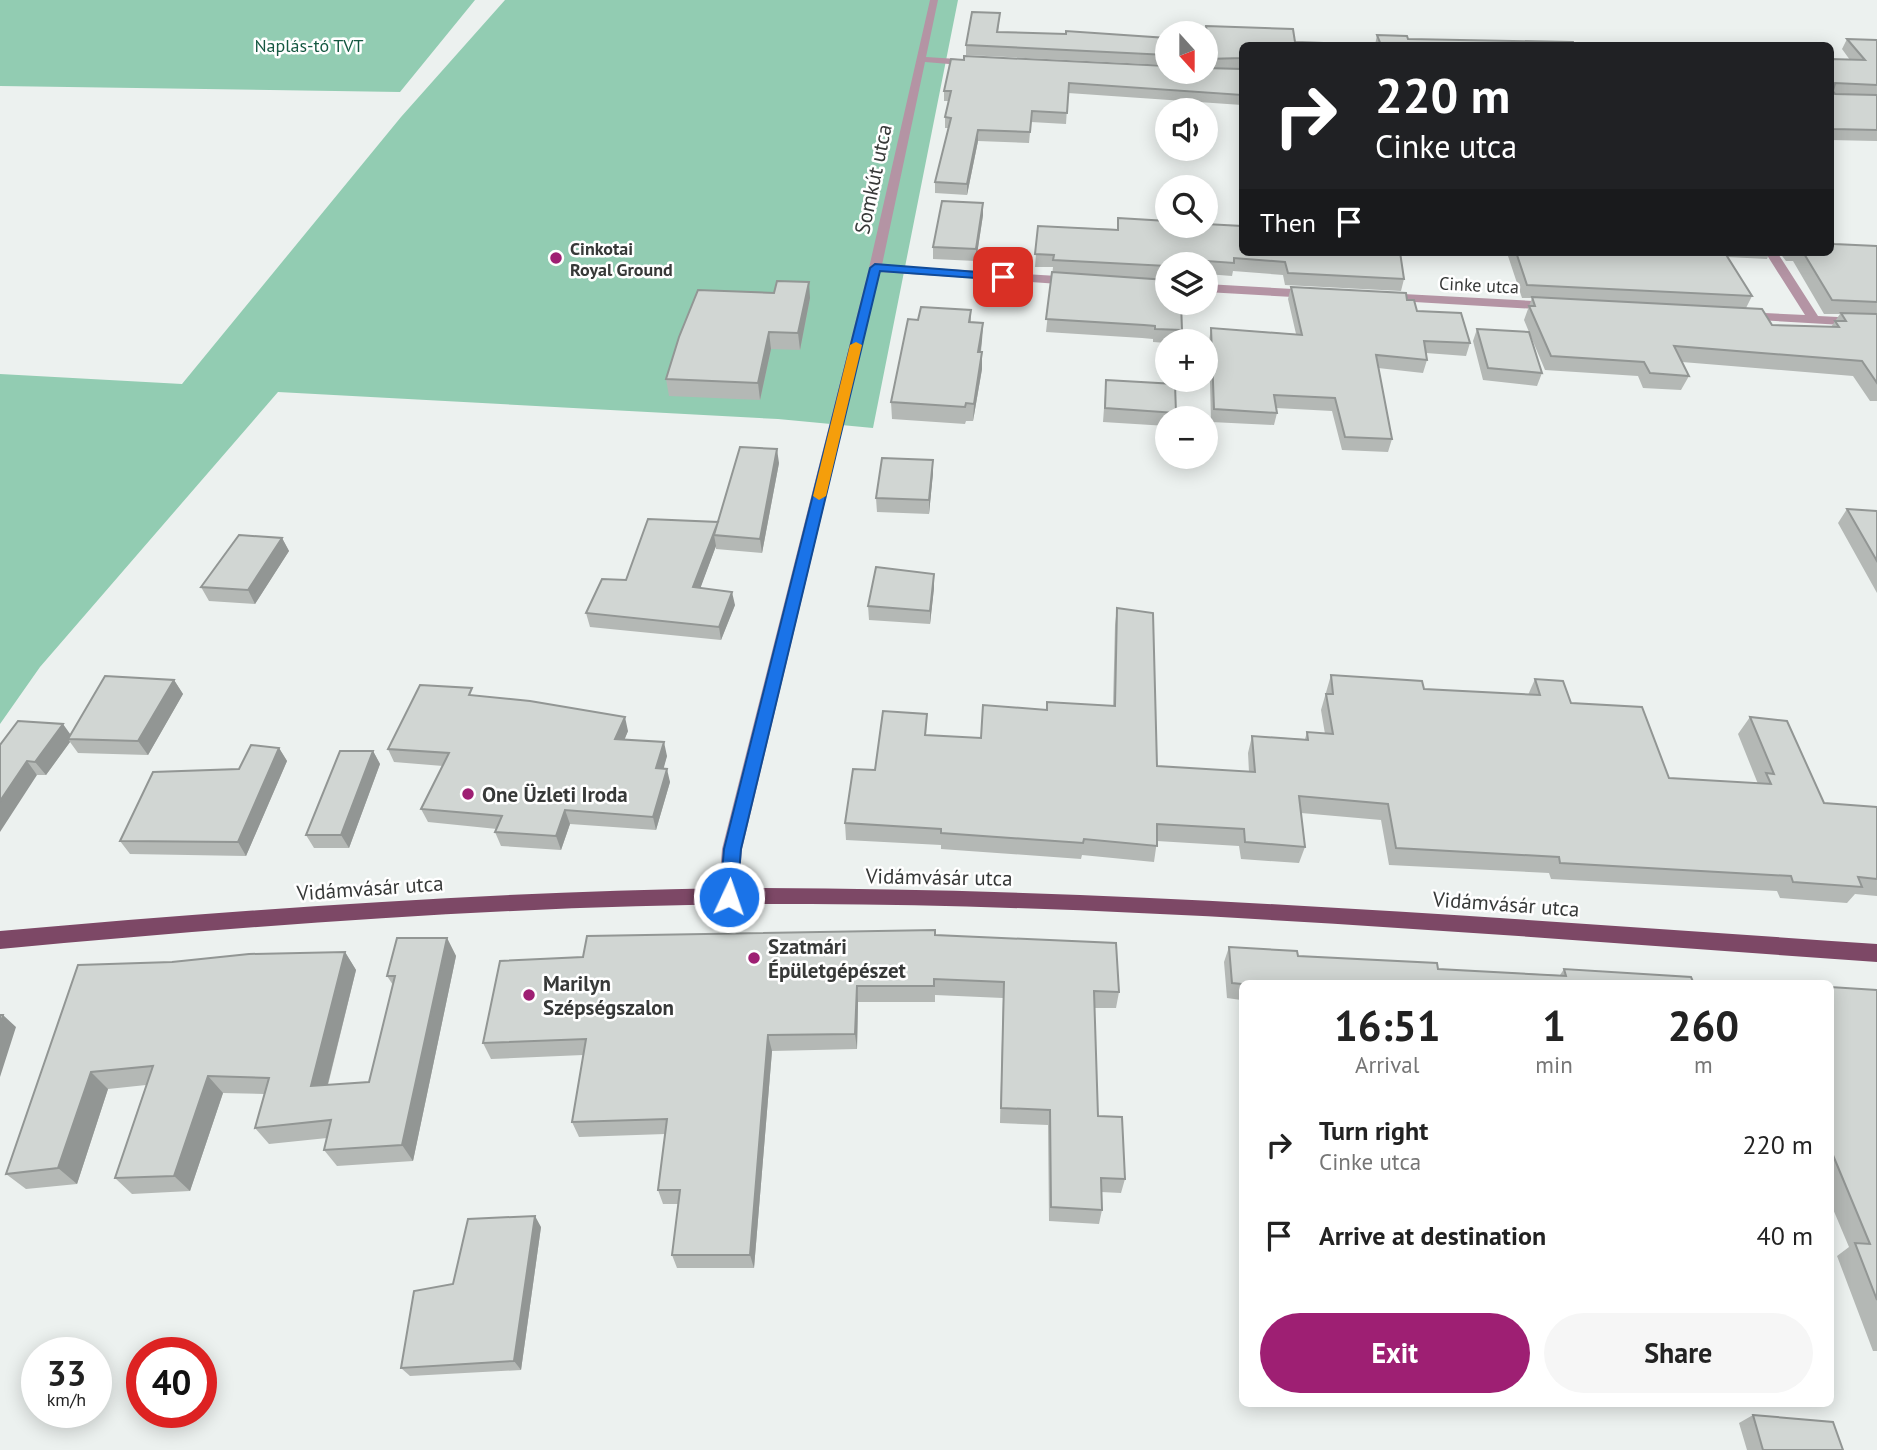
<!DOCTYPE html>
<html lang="en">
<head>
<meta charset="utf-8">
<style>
  :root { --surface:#fff; --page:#f6f6f6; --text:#222; --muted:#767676; --accent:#9e1f73 }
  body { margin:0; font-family:"PT Sans",sans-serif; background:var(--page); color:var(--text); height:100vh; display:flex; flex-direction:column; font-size:26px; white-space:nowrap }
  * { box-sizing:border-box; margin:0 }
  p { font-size:23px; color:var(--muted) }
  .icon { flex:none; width:38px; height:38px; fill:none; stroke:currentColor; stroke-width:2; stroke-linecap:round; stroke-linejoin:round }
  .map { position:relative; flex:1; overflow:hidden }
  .drawer { position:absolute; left:1239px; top:980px; width:595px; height:427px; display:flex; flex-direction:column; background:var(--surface); border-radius:10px; box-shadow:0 4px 18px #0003 }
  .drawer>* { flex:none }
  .banner { position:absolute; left:1239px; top:42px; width:595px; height:214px; border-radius:10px; box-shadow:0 4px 18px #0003; background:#202124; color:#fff; overflow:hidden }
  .needle { width:46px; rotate:159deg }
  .tools { position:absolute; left:1155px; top:21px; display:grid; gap:14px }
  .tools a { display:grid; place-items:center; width:63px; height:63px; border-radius:50%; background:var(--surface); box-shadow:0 4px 18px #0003; font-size:35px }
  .speed { position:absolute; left:21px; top:1337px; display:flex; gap:14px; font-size:35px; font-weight:700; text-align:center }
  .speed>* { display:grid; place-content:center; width:91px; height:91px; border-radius:50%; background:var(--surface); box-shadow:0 4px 18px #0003; line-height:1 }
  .speed small { font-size:18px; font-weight:400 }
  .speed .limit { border:10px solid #d22; background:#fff; color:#111 }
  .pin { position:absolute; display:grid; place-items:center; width:60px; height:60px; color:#fff; margin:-30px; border-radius:14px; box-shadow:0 4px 10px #0006 }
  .me { position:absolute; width:77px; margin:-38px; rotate:3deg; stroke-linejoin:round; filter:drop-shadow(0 0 5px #0008) }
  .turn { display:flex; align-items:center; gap:24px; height:147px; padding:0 21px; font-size:32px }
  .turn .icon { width:91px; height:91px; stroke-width:2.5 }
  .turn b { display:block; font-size:49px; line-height:60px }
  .then { display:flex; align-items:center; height:66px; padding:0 21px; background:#0003; gap:14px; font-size:26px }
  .eta { display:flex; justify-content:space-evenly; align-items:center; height:119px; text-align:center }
  .eta b { font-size:42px; font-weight:700; line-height:49px }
  .cta { display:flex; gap:14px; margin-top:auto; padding:14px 21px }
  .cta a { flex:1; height:80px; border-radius:42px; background:var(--accent); color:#fff; font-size:28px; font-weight:700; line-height:80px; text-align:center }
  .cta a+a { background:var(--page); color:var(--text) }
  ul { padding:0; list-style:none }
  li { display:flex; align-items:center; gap:21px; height:91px; padding:0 21px }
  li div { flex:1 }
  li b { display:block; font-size:26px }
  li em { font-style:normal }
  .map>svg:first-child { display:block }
  .green { fill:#92ccb2 }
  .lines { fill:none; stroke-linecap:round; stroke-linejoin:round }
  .minor { fill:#b494a4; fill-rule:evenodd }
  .major { fill:#7d4866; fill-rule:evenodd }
  .wall { fill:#b4b8b5 }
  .shaded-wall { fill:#929694 }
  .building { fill:#d1d6d3; stroke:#929694; stroke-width:2 }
  .route { fill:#1a73e8; stroke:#114b97; stroke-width:2 }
  .slow { fill:#f59e0b }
  .poi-dot { fill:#9e1f73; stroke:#fff; stroke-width:2.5 }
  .labels { text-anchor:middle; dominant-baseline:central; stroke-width:5; stroke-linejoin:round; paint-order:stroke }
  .far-park-label { font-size:18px; fill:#165942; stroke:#fff }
  .far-poi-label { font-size:18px; font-weight:bold; fill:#373938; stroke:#fff; text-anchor:start }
  .far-street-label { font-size:18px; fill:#373938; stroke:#fff }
  .street-label { font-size:21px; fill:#373938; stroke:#fff }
  .poi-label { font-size:21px; font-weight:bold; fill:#373938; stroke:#fff; text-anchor:start }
</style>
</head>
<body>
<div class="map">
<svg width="1877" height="1450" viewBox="0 0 1877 1450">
  <rect width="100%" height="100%" fill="#ecf1ef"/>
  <!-- green -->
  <path class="green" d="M0 0H475L400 92 0 86Z
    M505 0H958L873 428 778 419 278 392 40 667 0 724V374L182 384 401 117Z"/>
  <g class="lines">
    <!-- minor -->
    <path class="minor" d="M930 0H938L926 57 973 60 978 63 973 66 925 62 882 265 1074 277 1080 281 1074 285 880 272 742 849 738 897 735 903 728 905 721 903 718 897 722 849 869 268Z
      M1765 252H1777L1818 316 1877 319V327L1740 319 1738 316 1744 312 1805 315Z
      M1206 284 1311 290 1317 294 1311 298 1206 292Z
      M1384 293 1552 302 1558 306 1552 310 1380 300V294Z"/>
    <!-- major -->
    <path class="major" d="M726 888C1111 887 1494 918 1877 944V962C1522 937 1167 906 811 904 540 903 270 924 0 949V931C242 910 483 892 726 888Z"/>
  </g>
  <!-- wall -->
  <path class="wall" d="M1000 13 998 32 1167 38V65L966 55V45Z
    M1206 26 1295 42 1375 45 1377 35 1408 39 1574 45 1242 46V105L1068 93 1066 124 1031 122 1029 143 978 141 967 195 935 193V182L949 128H945V117L949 101H944V91L1206 72 1205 33Z
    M1847 39 1877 40V141L1830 140V59L1850 60 1842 49Z
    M983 203V215L976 261 933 259V247Z
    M1118 218 1404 279 1401 291 1285 285 1283 275 1233 271 1232 276 1206 274V264H1167V279L1182 330 1180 341H1167V343L1153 342V339L1142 338 1046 332 1053 267H1035L1038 226 1117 229Z
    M1834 244 1877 246V401H1870L1853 376 1682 362 1689 376 1681 390 1643 388 1638 376 1545 370 1529 332 1542 373 1537 386 1483 380 1473 341 1477 329 1529 332 1524 320 1532 298H1522L1508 256 1510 252H1770L1767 259 1727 257 1752 296 1746 308 1772 325 1831 327 1840 314H1824L1793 261H1786L1779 252H1830Z
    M1291 287 1407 300 1417 311 1470 343 1466 356 1426 353 1427 360 1423 373 1378 368 1392 439 1388 452 1342 450 1332 411 1276 408 1277 413 1274 425 1211 422 1209 341 1211 328 1296 334 1288 299Z
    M810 298 800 350 771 349 760 400 669 396 666 379Z
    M971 310V322L983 323 982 340 981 352H982V369L973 421H966L965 424 892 419 891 402 918 320Z
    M1106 380 1176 413 1175 418H1167V426L1103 422Z
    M779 463 762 553 716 549V546L700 588 735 605 721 640 590 627 586 613 626 580 718 522Z
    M933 473 929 514 877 512 876 498Z
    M1847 509 1877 511V593L1838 523Z
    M282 538 289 551 255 604 209 601 201 587Z
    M934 588 930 624 869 620 868 606Z
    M1117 608 1157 766 1249 772 1248 753 1252 736 1305 739 1307 732 1325 734 1321 710 1331 675 1424 689 1528 695 1535 679 1571 703 1669 778 1758 784 1738 734 1750 717 1824 803 1877 807V896L1855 894 1847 903 1780 898 1777 891 1551 879 1549 873 1389 865 1381 820 1301 813 1305 847 1299 863 1241 859 1239 846 1157 841 1154 862 1082 855 1081 859 941 849V845L846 840 845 823 875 770 927 714 926 735 981 738 1047 710 1113 706 1115 625Z
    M174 680 183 694 148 755 78 753 70 742 46 775H37L0 745 71 735Z
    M475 696 628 731 624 740 667 756 663 768 670 782 656 830 570 824 561 850 501 846 495 832 497 829 428 822 421 809 443 766 394 762 388 749Z
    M279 748 287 761 246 856 130 854 120 841Z
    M373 751 380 764 349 848H314L306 835Z
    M935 935 1119 992 1116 1008H1094L1098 1116 1125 1179 1121 1193 1101 1192 1102 1210 1099 1224 1049 1221 1048 1125 1000 1123 1003 998 935 995V1002H858L857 1049 772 1051 754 1268H677L672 1255 678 1204H663L658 1190 665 1134 579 1137 572 1122 583 1055 491 1059 483 1043 583 957Z
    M447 938 456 956 413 1161 337 1166 324 1150 327 1138 269 1144 255 1128 265 1094 223 1093 190 1191 132 1194 115 1178 146 1085 108 1089 77 1184 26 1189 6 1174 172 962 345 952 356 970 328 1085 369 1082 393 985 387 976Z
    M1229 947 1298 956 1438 969 1560 975 1564 969 1694 984H1242V1019L1241 1000 1227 998 1224 962Z
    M1830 987 1877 990V1351H1873L1837 1256 1849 1247 1830 1202Z
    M541 1227 521 1370 410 1376 401 1368 453 1284Z
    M1753 1415 1843 1450H1747L1739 1423Z"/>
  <!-- shaded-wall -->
  <path class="shaded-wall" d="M978 130V141L967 195V184Z
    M983 203V215L976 261V249Z
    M809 282 810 298 800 350 798 333Z
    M983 323 982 340 978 369V352Z
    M769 332 771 349 760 400 758 383Z
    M982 352V369L973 421 974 404Z
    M777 449 779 463 762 553 760 539Z
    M933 460V473L929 514V500Z
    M718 522 714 535 716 546 696 600 693 587Z
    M282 538 289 551 255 604 248 590Z
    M934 574V588L930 624V611Z
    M732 592 735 605 721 640 719 627Z
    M174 680 183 694 148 755 138 741Z
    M625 717 628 731 619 753 615 739Z
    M63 724 73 738 68 739 70 742 46 775 35 762Z
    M664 742 667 756 660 782 656 768Z
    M279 748 287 761 246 856 238 842Z
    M373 751 380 764 349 848 341 835Z
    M27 761 37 775 0 832V801Z
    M667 769 670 782 656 830 653 817Z
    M565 810 570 824 561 850 556 836Z
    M447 938 456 956 413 1161 402 1145Z
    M345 952 356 970 323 1103 311 1086Z
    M857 986 858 1002 857 1049 855 1034Z
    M3 1015 16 1027 0 1077V1025Z
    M768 1035 772 1051 754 1268 750 1255Z
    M91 1072 108 1089 77 1184 58 1168Z
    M208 1076 223 1093 190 1191 174 1176Z
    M535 1216 541 1227 521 1370 514 1361Z"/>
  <!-- building -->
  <path class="building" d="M972 12 1000 13 997 32 1066 34V31L1167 38V55L966 45Z
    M1206 26 1293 29 1295 42 1381 45 1377 35 1407 36 1408 39 1573 42 1574 45 1583 46H1242V58L1206 59V34H1207Z
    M1173 32 1198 33H1173Z
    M1847 39 1877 40V85L1835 83 1833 91 1835 94 1877 95V130L1833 129 1830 125V59L1865 60Z
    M964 56 1167 66V72H1206V68L1242 69V95L1069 83 1067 113 1032 111 1030 132 978 130 967 184 935 182 951 118 945 117 951 91H944L951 59 964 60Z
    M942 201 983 203 976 249 933 247Z
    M1118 218 1167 221V226H1206V224L1242 226V252H1400L1404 279 1288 273 1285 262 1234 258V263L1179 259V264H1167V266L1053 260 1054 255 1035 254 1038 226 1118 230Z
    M1830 239 1834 244 1877 246V302L1832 300 1803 252H1830Z
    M1516 252 1725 253 1752 296 1527 285Z
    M1052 272 1167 280V303H1181L1182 330 1155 329V326L1144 325 1046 319Z
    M777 281 809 282 798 333 769 332 758 383 666 379 679 337 698 290 774 293Z
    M1291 287 1406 293 1407 300H1414L1417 311 1461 313 1470 343 1424 341 1427 360 1376 355 1392 439 1345 437 1335 398 1274 395 1277 413 1214 409 1211 328 1302 335Z
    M1532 297 1762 309 1772 325 1839 327 1835 321H1846L1841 313 1877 314V383L1862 361 1674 346 1689 376 1650 373 1644 362 1551 356 1529 306H1535Z
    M921 307 971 310 969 322 983 323 978 352H982L974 404 966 403 965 407 891 402 908 319 918 320Z
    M1477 329 1529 332 1542 373 1488 368Z
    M1106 380 1175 384 1176 413 1105 408Z
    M740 447 777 449 760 539 714 535Z
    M882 458 933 460 929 500 876 498Z
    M1847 509 1877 511V561Z
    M648 519 718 522 693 587 732 592 719 627 586 613 602 579 626 580Z
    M239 535 282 538 248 590 201 587Z
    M876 567 934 574 930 611 868 606Z
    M1117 608 1153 613 1157 766 1255 772 1252 736 1308 740 1307 732 1333 734 1326 694H1333L1331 675 1422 681 1424 689 1540 695 1535 679 1563 681 1571 703 1642 707 1669 778 1771 784 1766 773 1774 774 1750 717 1787 721 1824 803 1877 807V879L1858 877 1862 887 1793 882 1791 876 1560 863 1559 857 1396 848 1388 804 1299 796 1305 847 1245 842 1244 829 1157 824V846L1084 839 1083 843 941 833V829L845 823 853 769 875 770 883 711 927 714 925 735 981 738 983 705 1047 710V702L1115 706Z
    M105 676 174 680 138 741 68 739Z
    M420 685 472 688 469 695 530 701 625 717 615 739 664 742 656 768 667 769 653 817 565 810 556 836 495 832 502 816 421 809 449 753 388 749Z
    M18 721 63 724 35 762 27 761 0 801V745Z
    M251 745 279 748 238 842 120 841 153 772 239 769Z
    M340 751H373L341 835H306Z
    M935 930V935L1116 943 1119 992 1094 991 1098 1116 1122 1117 1125 1179 1101 1178 1102 1210 1051 1207 1050 1110 1001 1108 1004 982 934 979V986H857L855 1034 768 1035 750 1255H672L680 1190H658L667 1119 572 1122 586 1039 483 1043 500 961 583 957 587 936Z
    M397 938H447L402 1145 324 1150 331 1120 255 1128 269 1078 208 1076 174 1176 115 1178 153 1066 91 1072 58 1168 6 1174 78 965 172 962 249 954 345 952 311 1086 369 1082 395 976H387Z
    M1229 947 1297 951 1298 956 1437 963 1438 969 1566 976 1564 969 1691 977 1694 984H1242L1232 983Z
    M1830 987 1877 990V1300L1855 1243 1870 1244 1830 1148Z
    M0 1015H3L0 1025Z
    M535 1216 514 1361 401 1368 414 1291 453 1284 468 1219Z
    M1753 1415 1833 1422 1843 1450H1763Z"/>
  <!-- route -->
  <path class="route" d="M875 264 1003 274 1008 277 1003 280 880 271 741 849 737 897 735 903 729 905 722 903 720 897 724 849 870 268Z"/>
  <!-- slow -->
  <path class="slow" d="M856 342 862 345 826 496 819 500 813 496 850 345Z"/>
  <!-- markers -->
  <g class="poi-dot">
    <circle cx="556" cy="258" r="7"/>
    <circle cx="468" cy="794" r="7"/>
    <circle cx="754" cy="958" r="7"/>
    <circle cx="529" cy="995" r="7"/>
  </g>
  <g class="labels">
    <!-- far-park labels -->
    <g class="far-park-label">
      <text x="309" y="45">Naplás-tó TVT</text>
    </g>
    <!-- far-poi labels -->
    <g class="far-poi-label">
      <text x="570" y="248">Cinkotai<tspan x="570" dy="21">Royal Ground</tspan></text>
    </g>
    <!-- far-street labels -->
    <g class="far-street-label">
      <text transform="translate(1479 285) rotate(3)">Cinke utca</text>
    </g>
    <!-- street labels -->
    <g class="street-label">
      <text transform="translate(873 179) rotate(-78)">Somkút utca</text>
      <text transform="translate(939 877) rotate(1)">Vidámvásár utca</text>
      <text transform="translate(370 888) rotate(-4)">Vidámvásár utca</text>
      <text transform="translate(1506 904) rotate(4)">Vidámvásár utca</text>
    </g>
    <!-- poi labels -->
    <g class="poi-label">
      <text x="482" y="794">One Üzleti Iroda</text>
      <text x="768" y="946">Szatmári<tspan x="768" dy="24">Épületgépészet</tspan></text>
      <text x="543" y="983">Marilyn<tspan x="543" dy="24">Szépségszalon</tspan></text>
    </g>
  </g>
</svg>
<div class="tools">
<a><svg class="needle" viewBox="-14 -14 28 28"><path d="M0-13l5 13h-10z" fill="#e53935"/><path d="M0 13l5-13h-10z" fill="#767676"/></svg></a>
<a><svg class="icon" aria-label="sound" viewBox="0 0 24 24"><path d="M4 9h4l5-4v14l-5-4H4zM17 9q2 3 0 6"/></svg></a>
<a><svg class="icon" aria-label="search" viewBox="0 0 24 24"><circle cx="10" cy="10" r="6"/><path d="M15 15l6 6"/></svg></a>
<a><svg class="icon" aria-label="layers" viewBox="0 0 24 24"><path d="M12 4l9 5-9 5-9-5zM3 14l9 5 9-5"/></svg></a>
<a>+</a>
<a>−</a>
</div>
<div class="speed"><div>33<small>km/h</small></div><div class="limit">40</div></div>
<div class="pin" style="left:1003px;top:277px;background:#d93025"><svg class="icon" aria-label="arrive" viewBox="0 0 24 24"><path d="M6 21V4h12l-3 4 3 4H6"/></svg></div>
<svg class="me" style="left:729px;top:897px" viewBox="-20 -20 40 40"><circle r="17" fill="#1a73e8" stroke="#fff" stroke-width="3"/><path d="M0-11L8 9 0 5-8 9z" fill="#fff"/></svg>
<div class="banner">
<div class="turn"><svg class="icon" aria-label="right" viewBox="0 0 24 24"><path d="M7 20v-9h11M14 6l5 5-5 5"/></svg><div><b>220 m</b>Cinke utca</div></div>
<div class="then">Then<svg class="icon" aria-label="arrive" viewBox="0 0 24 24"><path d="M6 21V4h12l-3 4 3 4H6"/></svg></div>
</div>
<section class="drawer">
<div class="eta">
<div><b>16:51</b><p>Arrival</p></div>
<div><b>1</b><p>min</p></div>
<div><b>260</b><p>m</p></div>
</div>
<ul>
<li><svg class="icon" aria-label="right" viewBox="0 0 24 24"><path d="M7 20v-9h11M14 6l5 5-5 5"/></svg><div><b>Turn right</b><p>Cinke utca</p></div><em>220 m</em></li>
<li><svg class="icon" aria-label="arrive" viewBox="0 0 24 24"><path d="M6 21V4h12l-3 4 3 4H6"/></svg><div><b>Arrive at destination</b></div><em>40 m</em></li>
</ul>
<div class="cta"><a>Exit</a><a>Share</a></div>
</section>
</div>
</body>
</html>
